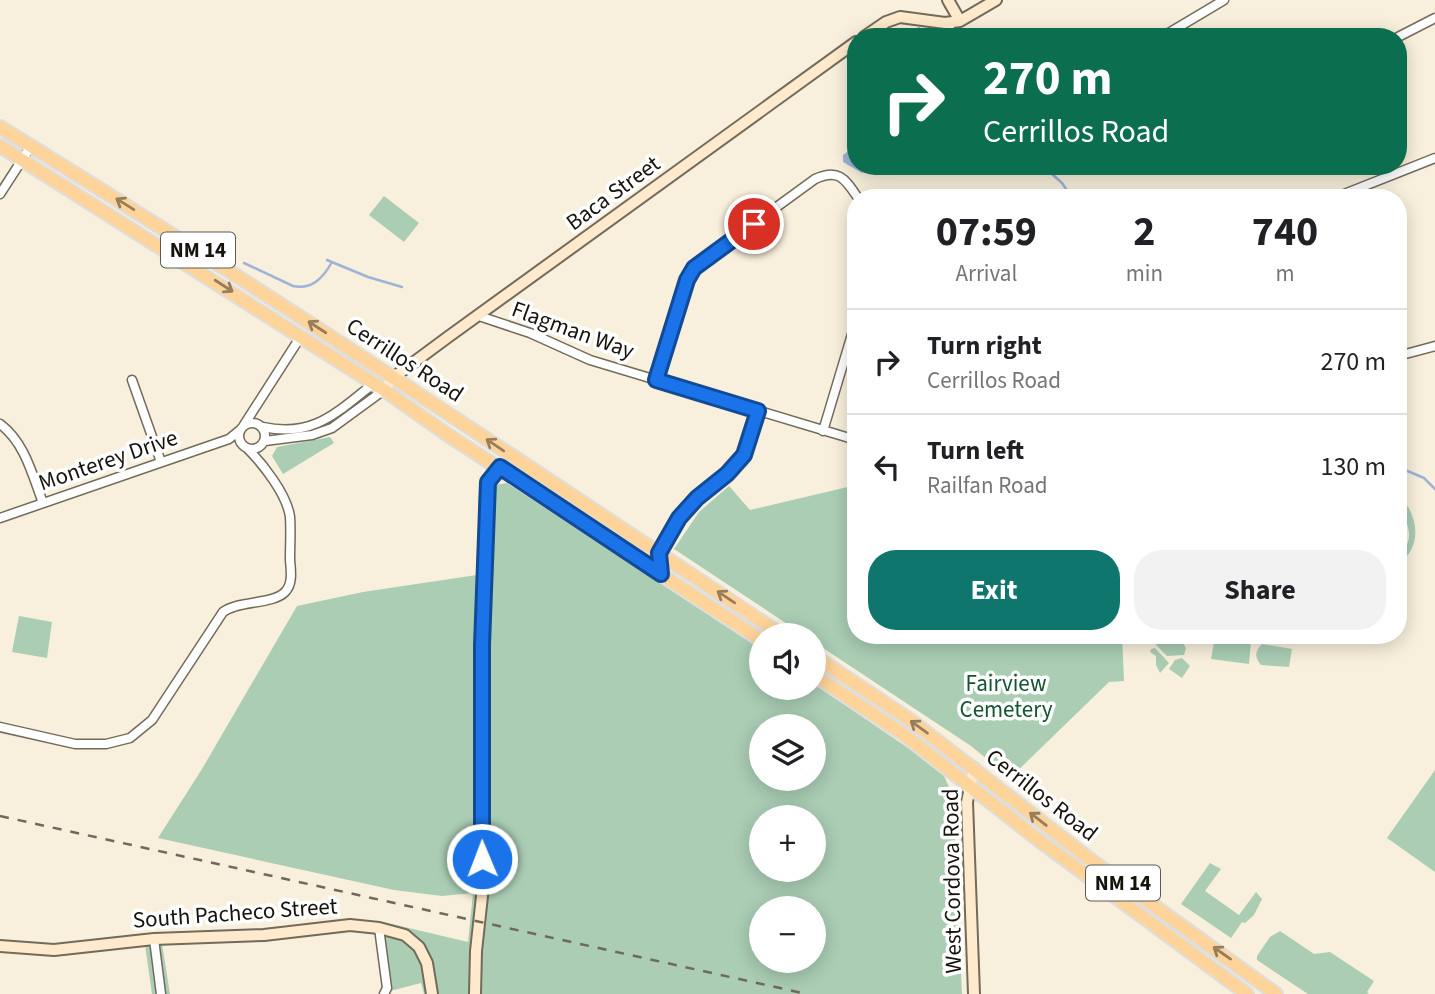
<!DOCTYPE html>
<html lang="en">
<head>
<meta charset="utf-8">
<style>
  :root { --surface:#fff; --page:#f2f2f2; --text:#202124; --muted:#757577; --line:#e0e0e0; --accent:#0f766e }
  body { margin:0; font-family:"Source Sans 3",sans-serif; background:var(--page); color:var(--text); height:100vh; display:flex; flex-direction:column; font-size:26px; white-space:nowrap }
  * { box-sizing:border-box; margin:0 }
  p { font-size:23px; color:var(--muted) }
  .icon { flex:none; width:38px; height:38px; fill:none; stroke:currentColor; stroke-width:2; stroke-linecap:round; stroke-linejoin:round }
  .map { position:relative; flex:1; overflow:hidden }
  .drawer { position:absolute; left:847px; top:189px; width:560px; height:455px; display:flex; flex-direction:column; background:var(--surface); border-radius:28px; box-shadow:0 4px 18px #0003 }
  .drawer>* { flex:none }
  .top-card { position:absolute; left:847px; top:28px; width:560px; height:147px; border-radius:28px; box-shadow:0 4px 18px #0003; background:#0b6e4f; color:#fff; overflow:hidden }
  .fabs { position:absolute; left:749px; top:623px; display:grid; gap:14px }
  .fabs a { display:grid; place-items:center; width:77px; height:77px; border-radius:50%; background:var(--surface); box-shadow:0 4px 18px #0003; font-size:35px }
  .pin { position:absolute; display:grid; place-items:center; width:60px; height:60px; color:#fff; margin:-30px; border:4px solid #fff; border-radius:50%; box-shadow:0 2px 7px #0007 }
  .me { position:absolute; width:77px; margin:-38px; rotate:359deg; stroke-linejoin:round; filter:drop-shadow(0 0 5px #0008) }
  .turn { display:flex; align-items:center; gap:24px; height:147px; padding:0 21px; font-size:32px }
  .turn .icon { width:91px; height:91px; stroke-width:2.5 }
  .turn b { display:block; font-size:49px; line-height:60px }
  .eta { display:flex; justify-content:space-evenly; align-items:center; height:119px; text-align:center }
  .eta b { font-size:42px; font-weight:700; line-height:49px }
  .action { display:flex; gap:14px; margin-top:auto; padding:14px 21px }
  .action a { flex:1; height:80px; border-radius:28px; background:var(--accent); color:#fff; font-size:28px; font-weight:700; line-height:80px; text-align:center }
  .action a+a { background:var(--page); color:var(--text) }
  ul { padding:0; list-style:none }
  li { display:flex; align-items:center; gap:21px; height:105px; padding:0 21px; border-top:2px solid var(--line) }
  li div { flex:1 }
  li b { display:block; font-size:26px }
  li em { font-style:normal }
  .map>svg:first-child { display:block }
  .green { fill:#aacdb4; fill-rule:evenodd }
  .water { fill:#9db3d8 }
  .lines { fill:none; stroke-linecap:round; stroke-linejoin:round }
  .stream { stroke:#9db3d8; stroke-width:2.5 }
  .street-casing { stroke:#726b5a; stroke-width:11 }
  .secondary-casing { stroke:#726b5a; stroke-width:14 }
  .primary-casing { stroke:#dededd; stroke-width:16 }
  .street { stroke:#fff; stroke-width:8 }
  .secondary { stroke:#ffeacd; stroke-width:10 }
  .primary { stroke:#ffd49b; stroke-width:12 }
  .rail { stroke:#6e695d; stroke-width:2.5; stroke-dasharray:9 9; stroke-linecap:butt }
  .oneway { stroke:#967d5b }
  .route-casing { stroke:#114b97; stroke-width:18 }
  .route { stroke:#1a73e8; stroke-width:12 }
  .labels { text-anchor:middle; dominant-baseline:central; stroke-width:7; stroke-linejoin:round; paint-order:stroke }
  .shield { fill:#fff; stroke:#5c5a56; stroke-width:2 }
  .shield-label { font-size:21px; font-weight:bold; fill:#16130d }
  .street-label { font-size:23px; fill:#16130d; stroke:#fff }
  .park-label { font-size:23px; fill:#14532f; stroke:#fff }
</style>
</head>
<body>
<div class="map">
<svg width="1435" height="994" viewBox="0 0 1435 994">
  <rect width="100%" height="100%" fill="#f8f0dc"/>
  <!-- green -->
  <path class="green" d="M384 196 419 223 404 242 369 215Z
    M330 437 334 443 283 474 272 456 277 447Z
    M507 483 515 486 761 649V688H814V684L911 750 944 776 953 796 962 994H424L421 983 390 991 379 921 468 942 473 893 442 896 394 890 158 838 202 769 297 606 363 592 490 573 493 488 495 485ZM761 726H814V779H761ZM761 817H814V870H761ZM761 908H814V961H761Z
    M856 485V635H1122L1124 681 1109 682 1010 778 971 746 814 642V635H804L674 549 699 512 729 486 750 510Z
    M1398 494C1418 513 1424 547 1398 564V556C1423 533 1398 517 1398 494Z
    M19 616 52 622 47 658 12 652Z
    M1215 637 1251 642 1249 664 1211 659Z
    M1159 638 1182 641 1186 648 1184 655 1167 656 1156 645Z
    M1262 644 1292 649 1289 667 1261 665C1254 657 1255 651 1262 644Z
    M1155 648 1169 663 1160 673 1156 665V656L1150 652 1151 649Z
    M1182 658 1190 666 1182 678 1169 669 1175 660Z
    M1435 770V872L1387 838Z
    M1210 863 1221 869 1205 891 1239 915 1256 892 1262 899 1254 915 1245 923 1242 922 1231 938 1181 904Z
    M1280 931 1314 954 1330 952 1374 981 1367 992 1369 994H1308L1257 960V956L1270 937Z
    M162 944 170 994H152L145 945Z"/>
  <!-- water -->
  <path class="water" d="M856 146V166H872L862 173 843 162V155Z"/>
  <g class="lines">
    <!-- stream -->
    <path class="stream" d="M919 28 926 37
      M1043 166 1062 183 1072 198
      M327 260 368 277 402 287
      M244 263 293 286C312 290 323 278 332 262
      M1398 467 1424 478 1435 489"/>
    <defs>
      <path id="street" d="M945 23 956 37
        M1162 37 1224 0
        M1398 37 1435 18
        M0 194 31 146
        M1334 198 1435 158
        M479 316 530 333 590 360 856 440
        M1398 356 1435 346
        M132 380 161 462
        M656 380 687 280 693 268 815 179C839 168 845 179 858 198
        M239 436a13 13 0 1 1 26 0a13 13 0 1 1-26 0Z
        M0 424C25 443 32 474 43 503
        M244 425 301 336
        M263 427C313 438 336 413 373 384
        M823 431 856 321
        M265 441 312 435 332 428 384 390
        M0 518 229 439 240 430
        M661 574 659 553 679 518 744 455 758 411
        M0 727 75 744H106L130 738 152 720 223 612C239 600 272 605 285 592 293 584 291 571 290 560 290 546 291 531 290 517 287 494 262 463 247 448
        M379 928 387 988 384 994
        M154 939 161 994"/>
      <path id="secondary" d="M948 0 960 21
        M864 37 886 22 900 17 945 23 960 21 996 0
        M384 390 394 377 448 337 856 42
        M974 768 967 802 974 994
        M0 946 54 950 154 939 264 935 350 925 379 928 405 935 419 947 427 963 432 994
        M475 994 476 951 483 887 481 777 486 491 490 478 500 467"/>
      <path id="primary" d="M0 127C265 290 523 463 782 635
        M0 146 384 390 445 433 761 640
        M814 656 913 722 1092 861 1276 994
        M814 675 903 734 1036 838 1247 994"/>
    </defs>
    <!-- street casing -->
    <use href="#street" class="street-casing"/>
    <!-- secondary casing -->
    <use href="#secondary" class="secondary-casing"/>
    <!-- primary casing -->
    <use href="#primary" class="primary-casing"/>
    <!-- street -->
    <use href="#street" class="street"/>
    <!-- secondary -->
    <use href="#secondary" class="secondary"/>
    <!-- primary -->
    <use href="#primary" class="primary"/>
    <!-- rail -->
    <path class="rail" d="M0 816 807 994"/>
  </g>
  <!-- one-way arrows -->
  <defs><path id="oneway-shaft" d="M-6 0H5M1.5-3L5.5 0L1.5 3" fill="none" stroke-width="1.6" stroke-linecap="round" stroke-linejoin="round" transform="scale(1.75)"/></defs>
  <g class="oneway">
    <use href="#oneway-shaft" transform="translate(125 204) rotate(-148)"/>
    <use href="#oneway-shaft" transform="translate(224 286) rotate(33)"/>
    <use href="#oneway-shaft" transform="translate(317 327) rotate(-147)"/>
    <use href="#oneway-shaft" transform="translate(495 445) rotate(-146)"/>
    <use href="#oneway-shaft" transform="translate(726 597) rotate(-146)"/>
    <use href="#oneway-shaft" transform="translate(919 727) rotate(-144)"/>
    <use href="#oneway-shaft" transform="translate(1038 819) rotate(-142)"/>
    <use href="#oneway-shaft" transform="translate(1222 953) rotate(-145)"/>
  </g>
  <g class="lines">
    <defs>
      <path id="route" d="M482 859V645L488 482 500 467 661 574 659 553 679 518 697 498 727 474 744 455 758 411 656 380 687 280 694 268 754 224"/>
    </defs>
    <!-- route casing -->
    <use href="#route" class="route-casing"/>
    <!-- route -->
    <use href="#route" class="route"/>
  </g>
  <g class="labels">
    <!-- shield labels -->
    <g class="shield">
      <rect x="161" y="232.5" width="74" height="35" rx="5"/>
      <rect x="1086" y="865.5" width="74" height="35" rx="5"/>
    </g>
    <g class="shield-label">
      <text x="198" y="250">NM 14</text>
      <text x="1123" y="883">NM 14</text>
    </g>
    <!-- street labels -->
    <g class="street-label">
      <text transform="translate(613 193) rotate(-36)">Baca Street</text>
      <text transform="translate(573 330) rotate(20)">Flagman Way</text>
      <text transform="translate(405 360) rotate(33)">Cerrillos Road</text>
      <text transform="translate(108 460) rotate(-19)">Monterey Drive</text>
      <text transform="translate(1042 795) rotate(38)">Cerrillos Road</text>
      <text transform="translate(952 881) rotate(-91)">West Cordova Road</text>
      <text transform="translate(235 913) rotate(-4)">South Pacheco Street</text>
    </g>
    <!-- park labels -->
    <g class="park-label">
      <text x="1006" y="683">Fairview<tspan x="1006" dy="26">Cemetery</tspan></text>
    </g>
  </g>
</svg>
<div class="fabs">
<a><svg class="icon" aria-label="sound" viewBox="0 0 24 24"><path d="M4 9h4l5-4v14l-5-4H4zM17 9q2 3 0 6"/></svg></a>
<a><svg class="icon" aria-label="layers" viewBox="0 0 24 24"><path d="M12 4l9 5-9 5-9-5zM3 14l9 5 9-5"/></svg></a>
<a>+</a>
<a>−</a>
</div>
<div class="pin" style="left:754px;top:224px;background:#d93025"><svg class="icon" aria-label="arrive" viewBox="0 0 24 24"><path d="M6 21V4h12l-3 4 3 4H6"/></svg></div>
<svg class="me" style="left:482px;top:859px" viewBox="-20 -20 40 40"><circle r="17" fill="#1a73e8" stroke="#fff" stroke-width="3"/><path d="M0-11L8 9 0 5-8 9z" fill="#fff"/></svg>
<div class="top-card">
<div class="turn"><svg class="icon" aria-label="right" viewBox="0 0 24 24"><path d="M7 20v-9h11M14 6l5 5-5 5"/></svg><div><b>270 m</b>Cerrillos Road</div></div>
</div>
<section class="drawer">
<div class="eta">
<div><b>07:59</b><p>Arrival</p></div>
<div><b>2</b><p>min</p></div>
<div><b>740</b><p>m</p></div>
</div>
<ul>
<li><svg class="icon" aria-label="right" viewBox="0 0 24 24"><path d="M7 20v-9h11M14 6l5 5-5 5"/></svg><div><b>Turn right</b><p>Cerrillos Road</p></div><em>270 m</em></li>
<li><svg class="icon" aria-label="left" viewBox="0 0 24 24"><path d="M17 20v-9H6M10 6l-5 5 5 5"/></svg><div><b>Turn left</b><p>Railfan Road</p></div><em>130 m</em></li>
</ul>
<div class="action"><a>Exit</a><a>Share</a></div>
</section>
</div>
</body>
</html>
